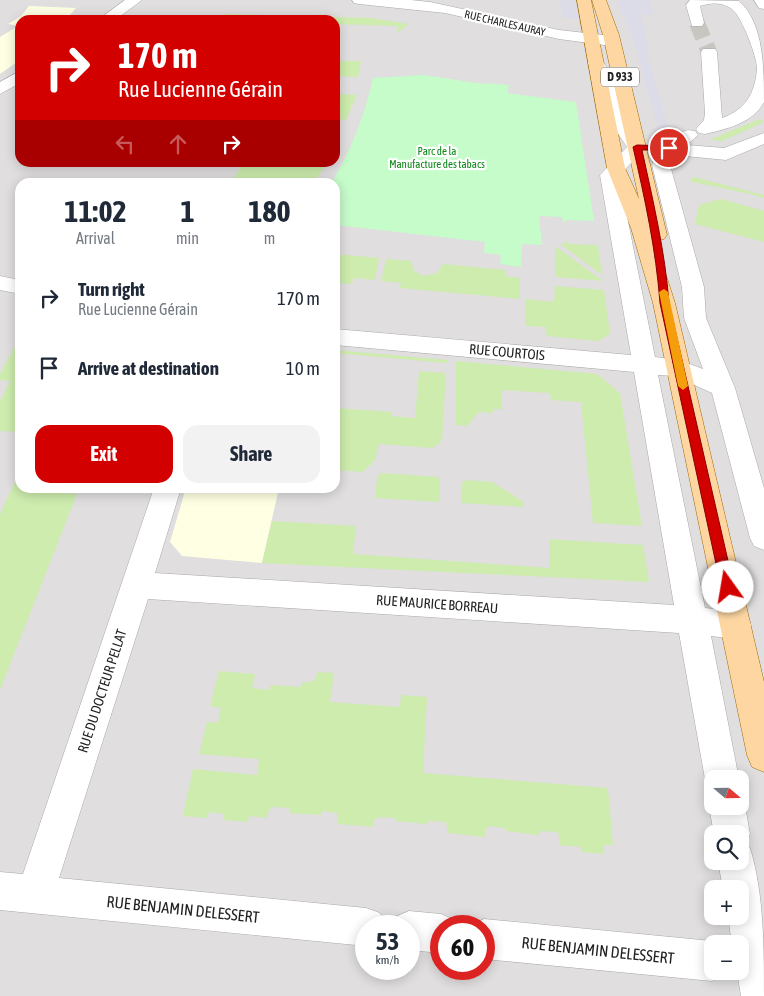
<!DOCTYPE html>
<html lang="en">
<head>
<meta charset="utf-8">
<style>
  :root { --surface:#fff; --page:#f2f2f3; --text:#1f2937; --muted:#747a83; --accent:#d30000 }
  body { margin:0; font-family:"Asap Condensed",sans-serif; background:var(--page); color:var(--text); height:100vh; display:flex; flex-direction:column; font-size:19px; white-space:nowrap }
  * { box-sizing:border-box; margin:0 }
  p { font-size:16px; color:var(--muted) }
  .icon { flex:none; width:28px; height:28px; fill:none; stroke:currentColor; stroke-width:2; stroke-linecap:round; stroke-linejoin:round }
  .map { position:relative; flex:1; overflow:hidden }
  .panel { position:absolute; left:15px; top:178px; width:325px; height:315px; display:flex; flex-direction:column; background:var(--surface); border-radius:15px; box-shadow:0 2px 12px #0003 }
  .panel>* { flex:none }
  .hud { position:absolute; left:15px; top:15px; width:325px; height:152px; border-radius:15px; box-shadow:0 2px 12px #0003; background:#d30000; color:#fff; overflow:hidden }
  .needle { width:32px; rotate:110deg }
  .tools { position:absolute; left:704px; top:770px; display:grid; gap:10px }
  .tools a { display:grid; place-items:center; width:45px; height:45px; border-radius:10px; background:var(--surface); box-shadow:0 2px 12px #0003; font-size:25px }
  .speed { position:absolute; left:355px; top:915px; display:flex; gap:10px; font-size:25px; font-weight:700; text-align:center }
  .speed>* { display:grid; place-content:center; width:65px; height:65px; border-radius:50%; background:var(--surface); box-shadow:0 2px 12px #0003; line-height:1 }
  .speed small { font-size:12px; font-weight:400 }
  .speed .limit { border:8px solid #d22; background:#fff; color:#111 }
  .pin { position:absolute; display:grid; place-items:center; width:42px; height:42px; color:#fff; margin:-21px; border:2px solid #fff; border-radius:50%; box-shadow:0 1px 5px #0007 }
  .me { position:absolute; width:55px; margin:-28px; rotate:347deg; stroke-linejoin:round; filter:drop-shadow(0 0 4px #0008) }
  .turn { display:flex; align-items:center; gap:18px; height:105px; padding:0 20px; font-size:22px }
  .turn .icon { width:65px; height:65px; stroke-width:2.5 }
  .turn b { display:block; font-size:35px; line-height:42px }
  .lanes { display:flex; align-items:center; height:48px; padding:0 20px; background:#0003; justify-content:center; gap:25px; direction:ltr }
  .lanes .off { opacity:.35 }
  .eta { display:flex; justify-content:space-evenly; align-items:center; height:85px; text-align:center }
  .eta b { font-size:30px; font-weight:700; line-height:35px }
  .button { display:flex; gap:10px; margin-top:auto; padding:10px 20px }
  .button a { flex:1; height:58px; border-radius:15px; background:var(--accent); color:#fff; font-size:20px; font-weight:700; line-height:58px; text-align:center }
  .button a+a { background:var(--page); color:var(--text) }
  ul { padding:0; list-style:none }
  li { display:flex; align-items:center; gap:15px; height:70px; padding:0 20px }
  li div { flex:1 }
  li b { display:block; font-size:19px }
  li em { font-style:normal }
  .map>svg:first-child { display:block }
  .residential { fill:#e0dede; fill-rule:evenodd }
  .education { fill:#ffffe4 }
  .grass { fill:#cdecae }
  .park { fill:#c6fbca }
  .plaza { fill:#dcdce8 }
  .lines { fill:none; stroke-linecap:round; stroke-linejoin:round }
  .minor-tunnel { stroke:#c8c6c0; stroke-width:16; stroke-dasharray:16 8; stroke-linecap:butt }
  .minor-casing { stroke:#a9a9a9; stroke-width:1 }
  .major-casing { stroke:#9f6a00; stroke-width:1 }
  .minor { fill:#fff; fill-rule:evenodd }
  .major { fill:#fdd6a2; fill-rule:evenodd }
  .route { fill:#d30000; stroke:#890000 }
  .slow { fill:#f59e0b }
  .labels { text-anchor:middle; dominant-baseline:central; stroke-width:4.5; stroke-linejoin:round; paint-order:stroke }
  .far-street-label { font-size:11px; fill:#222; stroke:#fff }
  .far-park-label { font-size:11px; fill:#0a8514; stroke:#fff }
  .shield { fill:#fff; stroke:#646464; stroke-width:1 }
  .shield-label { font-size:12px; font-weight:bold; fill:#222 }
  .street-label { font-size:14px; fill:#222; stroke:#fff }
  .near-street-label { font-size:16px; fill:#222; stroke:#fff }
</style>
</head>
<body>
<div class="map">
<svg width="764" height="996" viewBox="0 0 764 996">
  <rect width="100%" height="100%" fill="#f2efe8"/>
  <!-- residential -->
  <path class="residential" d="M0 0H764V996H0ZM20 20H335V162H20ZM20 182H335V488H20ZM712 779H740V806H712ZM712 834H740V861H712ZM712 889H740V916H712ZM366 926H409V969H366ZM441 926H484V969H441ZM712 944H740V971H712Z"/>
  <!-- education -->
  <path class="education" d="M29 6 76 8 70 15 83 18 79 20H20V60L0 74V37L18 26 8 24 21 16Z
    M186 488H279L262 563 182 556 170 542Z"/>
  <!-- grass -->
  <path class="grass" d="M227 14 371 18 408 24 397 34 398 26 335 24V20H210L216 16Z
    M335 61H361L358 77 335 76Z
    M335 94 357 95 346 120 335 119Z
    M760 119 763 121 760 124 722 141 709 140Z
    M244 163V162L327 163 314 182H241L231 181Z
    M693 177 764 195V198L755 195 693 182 690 180Z
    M721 199 764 211V242L695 224 699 205Z
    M565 241H568L569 244 598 245 602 275 560 244H565Z
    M555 246 603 281 555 277Z
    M335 254 379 258 375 280 353 278 352 284 335 283Z
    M386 259 411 261 414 271 424 276 437 273 443 264 506 270 505 276 520 278V299L400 288 401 283 381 281Z
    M555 286 604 290 610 334 598 341 547 336 545 327 526 326 525 321 526 299 554 302Z
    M20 337V432L0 431V401L10 381 0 380V374Z
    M335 350 447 360V363L335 353Z
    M456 361 597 374 620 393 642 526 593 523 581 402 551 400 550 393 502 390V409H493V413L479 412 467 426 456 425Z
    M419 371 446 373 442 439 438 445 431 448 379 444 375 460 363 472 335 470V408L392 412 391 416 415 418Z
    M20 471V488H63L62 493 77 494 0 690V514Z
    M381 473 438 477 440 481 439 502 375 498 377 479Z
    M466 480 492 482 524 502V507L461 503 462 483Z
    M272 521 356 526 353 554 550 568 549 539 643 545 649 582 262 563Z
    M219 671 255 674 252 688 269 690 271 685 301 687 302 683 314 681 318 672 334 673 330 702 400 707 401 695 427 697 423 773 608 788 613 845H604V854L582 852 581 847 560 845 559 836 557 832 540 831 539 835 506 831 505 828 488 826 487 829H485V837L448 833 446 822 428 821 427 824 395 821V818L378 817 377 819H374V827L338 824 337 813 322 811 321 815 289 813V808L272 807 269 810 267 818 249 816 248 822 223 820 224 814 209 812 207 818 183 816 193 769 257 775 259 759 199 754 207 722 218 723 221 708 210 706Z"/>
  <!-- park -->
  <path class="park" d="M423 75 484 84 485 83 509 85 507 93 576 102 594 221 566 220V222H563L562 217 539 216 542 245 522 244 521 267 500 264 501 255 484 253 485 242 335 225V182H332C352 148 364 117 373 78Z"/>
  <!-- plaza -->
  <path class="plaza" d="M561 0 576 1 579 17 572 19 563 17 560 2Z
    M621 0H649L654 15H640L650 50H646L669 131 670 132 659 131 632 35 618 5Z"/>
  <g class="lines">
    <!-- minor-tunnel -->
    <path class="minor-tunnel" d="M697 23 709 52"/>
    <defs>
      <path id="minor" d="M125 0H142L115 20H98Z
        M352 0H411L430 2 559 30 612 36 617 38 620 41 617 44 612 46 559 39 445 13 359 4 354 3Z
        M690 0 739 1C764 23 764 69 764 102 753 123 727 129 705 134L699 133 696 129 704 120 705 113 701 52 703 49H715L717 52 722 118C745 110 755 94 757 69 757 59 750 42 746 32 742 24 738 12 729 7 719 2 710 3 700 6L704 23 702 26H692L686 5Z
        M754 0H764V9L759 8Z
        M596 58 602 60 620 90 632 129 646 147 619 176 655 357 679 360 703 369 684 318 682 287 652 165 656 152 652 148 655 144C659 143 663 144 667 143 679 140 678 127 695 131L698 135 687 145 724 148 764 133V144L726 160 675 155 672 157 670 165 704 287 706 318 735 388 764 488V550L754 546 750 538 712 393 675 376 658 375 705 608 736 611 747 615 751 625 747 635 736 639 711 636 739 779H712V793L710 791 705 779 679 633 148 599 59 878 366 908 380 913 385 926H366V946L0 910V872L23 874 154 488H181L155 573 674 605 634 372 335 345V329L631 355 600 175 627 147 615 129 603 90 588 63 590 60Z
        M20 71V83L0 94V82Z
        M0 276 20 280V294L0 290Z
        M740 794 745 806 750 834 745 846 750 848C764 894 764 947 764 996H741L737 971H740V944H732L728 916H740V889H723L718 861H740V834H714L709 806 712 798V806H740Z
        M409 911 441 914 455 920 457 926H441V953L409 950V926H391L395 917Z
        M484 919 712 941 718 944H712V971H728L726 975 712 981 484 959V926H470Z"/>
      <path id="major" d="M577 0H591L625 168 639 199 603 35 592 0H606L619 35 667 235 664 239 655 241 675 303 764 682V772L752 767 747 755 653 303 631 228 607 168Z"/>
    </defs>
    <!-- minor casing -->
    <use href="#minor" class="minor-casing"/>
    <!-- major casing -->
    <use href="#major" class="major-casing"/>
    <!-- minor -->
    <use href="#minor" class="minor"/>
    <!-- major -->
    <use href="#major" class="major"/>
  </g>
  <!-- route -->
  <path class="route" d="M637 145 669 146 673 148 669 150H642C653 201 665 251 669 303L734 587 732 591 728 592 723 591 721 587 660 303C656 250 645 199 633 147Z"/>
  <!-- slow -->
  <path class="slow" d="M664 289 668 292 688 386 683 390 678 386 659 292Z"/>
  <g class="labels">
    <!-- far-street labels -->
    <g class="far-street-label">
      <text transform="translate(505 23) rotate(13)">RUE CHARLES AURAY</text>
    </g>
    <!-- far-park labels -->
    <g class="far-park-label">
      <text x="437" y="151">Parc de la<tspan x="437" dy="13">Manufacture des tabacs</tspan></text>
    </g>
    <!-- shield labels -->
    <rect class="shield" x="601" y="67.5" width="38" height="19" rx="4"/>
    <g class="shield-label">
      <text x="620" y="77">D 933</text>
    </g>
    <!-- street labels -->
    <g class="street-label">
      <text transform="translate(507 352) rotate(5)">RUE COURTOIS</text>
      <text transform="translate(437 604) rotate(4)">RUE MAURICE BORREAU</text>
      <text transform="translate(102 691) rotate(-72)">RUE DU DOCTEUR PELLAT</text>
    </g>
    <!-- near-street labels -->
    <g class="near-street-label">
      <text transform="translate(183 909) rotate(6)">RUE BENJAMIN DELESSERT</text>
      <text transform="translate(598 950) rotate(6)">RUE BENJAMIN DELESSERT</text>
    </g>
  </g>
</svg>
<div class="tools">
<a><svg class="needle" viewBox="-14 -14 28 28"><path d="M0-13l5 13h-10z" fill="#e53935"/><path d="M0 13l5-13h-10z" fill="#747a83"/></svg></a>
<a><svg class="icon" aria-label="search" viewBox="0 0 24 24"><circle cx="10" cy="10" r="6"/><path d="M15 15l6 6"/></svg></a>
<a>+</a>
<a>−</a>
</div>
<div class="speed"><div>53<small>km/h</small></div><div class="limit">60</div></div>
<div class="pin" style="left:669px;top:148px;background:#d93025"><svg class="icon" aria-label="arrive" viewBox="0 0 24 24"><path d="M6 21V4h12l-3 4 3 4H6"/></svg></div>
<svg class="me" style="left:728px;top:587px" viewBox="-20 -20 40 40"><circle r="19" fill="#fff"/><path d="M0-13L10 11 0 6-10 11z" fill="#d30000"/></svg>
<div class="hud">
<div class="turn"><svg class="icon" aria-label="right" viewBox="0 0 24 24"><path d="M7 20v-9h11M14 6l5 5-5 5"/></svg><div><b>170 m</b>Rue Lucienne Gérain</div></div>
<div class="lanes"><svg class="icon off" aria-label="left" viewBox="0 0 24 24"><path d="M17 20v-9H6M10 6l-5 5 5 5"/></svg><svg class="icon off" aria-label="ahead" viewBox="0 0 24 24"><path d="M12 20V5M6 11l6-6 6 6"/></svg><svg class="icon" aria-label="right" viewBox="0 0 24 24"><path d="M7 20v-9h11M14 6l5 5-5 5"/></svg></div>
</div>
<section class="panel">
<div class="eta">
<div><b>11:02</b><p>Arrival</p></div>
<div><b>1</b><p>min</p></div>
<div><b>180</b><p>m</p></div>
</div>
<ul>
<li><svg class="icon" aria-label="right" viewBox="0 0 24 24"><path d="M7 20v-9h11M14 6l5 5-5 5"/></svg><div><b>Turn right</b><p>Rue Lucienne Gérain</p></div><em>170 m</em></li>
<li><svg class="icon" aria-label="arrive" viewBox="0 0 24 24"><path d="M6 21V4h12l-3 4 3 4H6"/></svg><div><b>Arrive at destination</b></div><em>10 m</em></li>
</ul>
<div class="button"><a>Exit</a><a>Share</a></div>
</section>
</div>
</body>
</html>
